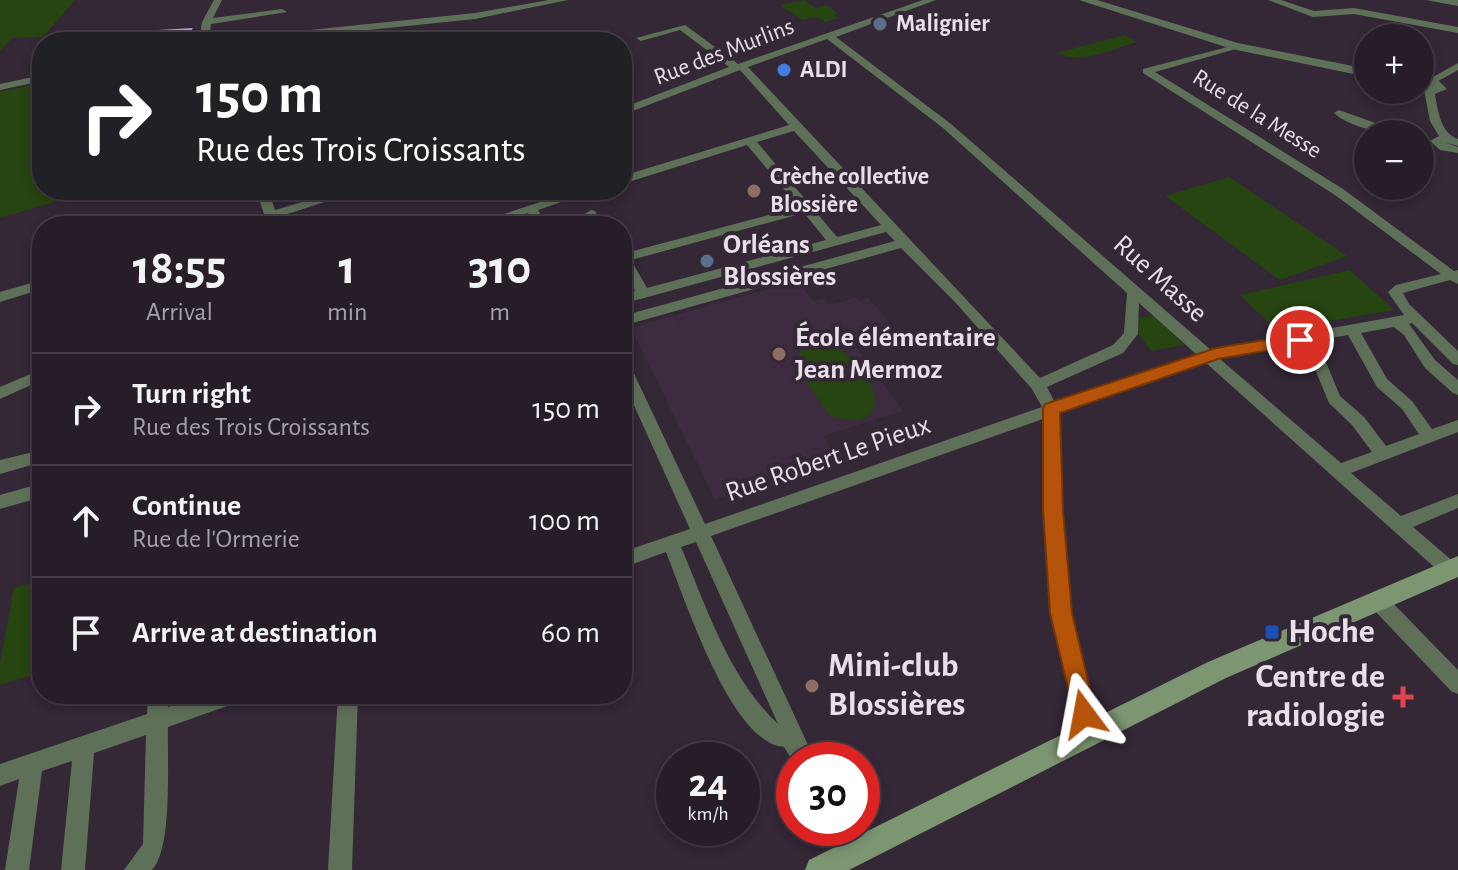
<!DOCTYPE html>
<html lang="en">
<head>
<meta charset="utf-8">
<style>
  :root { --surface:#271d28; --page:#332a34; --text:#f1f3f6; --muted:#a4a2a8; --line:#433b45 }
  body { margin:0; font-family:"Alegreya Sans",sans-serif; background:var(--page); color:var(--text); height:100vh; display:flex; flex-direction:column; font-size:30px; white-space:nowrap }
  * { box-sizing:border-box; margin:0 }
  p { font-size:26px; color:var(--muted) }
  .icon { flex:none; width:44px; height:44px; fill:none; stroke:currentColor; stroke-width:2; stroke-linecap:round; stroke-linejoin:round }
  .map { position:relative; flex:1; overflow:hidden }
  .drawer { position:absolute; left:32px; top:216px; width:600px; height:488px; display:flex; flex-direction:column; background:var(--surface); border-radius:32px; box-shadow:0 4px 12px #0003,0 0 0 2px var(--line) }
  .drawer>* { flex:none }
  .hud { position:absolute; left:32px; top:32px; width:600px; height:168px; border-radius:32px; box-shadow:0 4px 12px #0003,0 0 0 2px var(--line); background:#202124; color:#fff; overflow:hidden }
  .fabs { position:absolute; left:1354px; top:24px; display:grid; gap:16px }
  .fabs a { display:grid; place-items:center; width:80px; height:80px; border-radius:50%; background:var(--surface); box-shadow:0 4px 12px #0003,0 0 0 2px var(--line); font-size:40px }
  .speed { position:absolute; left:656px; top:742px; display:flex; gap:16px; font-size:40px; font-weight:700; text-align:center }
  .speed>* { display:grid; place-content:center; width:104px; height:104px; border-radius:50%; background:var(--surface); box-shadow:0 4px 12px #0003,0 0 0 2px var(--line); line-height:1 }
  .speed small { font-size:20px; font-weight:400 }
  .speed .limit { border:12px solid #d22; background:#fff; color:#111 }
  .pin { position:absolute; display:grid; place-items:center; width:68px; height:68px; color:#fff; margin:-34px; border:4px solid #fff; border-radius:50%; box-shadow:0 2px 8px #0007 }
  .me { position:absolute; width:88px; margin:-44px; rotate:347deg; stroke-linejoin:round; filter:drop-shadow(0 0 6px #0008) }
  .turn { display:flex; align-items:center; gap:28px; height:168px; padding:0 32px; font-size:36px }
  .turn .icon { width:104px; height:104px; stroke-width:2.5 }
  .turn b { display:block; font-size:56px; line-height:68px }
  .eta { display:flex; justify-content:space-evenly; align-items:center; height:136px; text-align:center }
  .eta b { font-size:48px; font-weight:700; line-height:56px }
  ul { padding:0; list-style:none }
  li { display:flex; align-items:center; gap:24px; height:112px; padding:0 32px; border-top:2px solid var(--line) }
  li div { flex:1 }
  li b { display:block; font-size:30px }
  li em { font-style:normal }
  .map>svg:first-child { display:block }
  .built { fill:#3d2b40 }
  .green { fill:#264510 }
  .building { fill:#afa1e0 }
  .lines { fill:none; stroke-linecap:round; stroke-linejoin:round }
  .minor { fill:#5f7059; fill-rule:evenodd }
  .tertiary { fill:#5f7059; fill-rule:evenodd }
  .secondary { fill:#7c9672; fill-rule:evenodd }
  .route { fill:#b45309; stroke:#753606; stroke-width:2 }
  .service-dot { fill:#5c6f8a; stroke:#342736; stroke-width:3 }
  .shop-dot { fill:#3f7fe0; stroke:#342736; stroke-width:3 }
  .education-dot { fill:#8d6e63; stroke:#342736; stroke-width:3 }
  .transit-dot { fill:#1a4fb4; stroke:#342736; stroke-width:3 }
  .health-dot { fill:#e0444e; stroke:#342736; stroke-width:3 }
  .labels { text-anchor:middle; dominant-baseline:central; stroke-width:8; stroke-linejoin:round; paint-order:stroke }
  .far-poi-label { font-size:24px; font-weight:bold; fill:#e8dfe9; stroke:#342736; text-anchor:start }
  .far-street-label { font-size:24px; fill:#e8dfe9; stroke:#342736 }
  .poi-label { font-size:28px; font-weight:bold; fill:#e8dfe9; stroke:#342736; text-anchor:start }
  .street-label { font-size:28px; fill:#e8dfe9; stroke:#342736 }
  .near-poi-label { font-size:34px; font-weight:bold; fill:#e8dfe9; stroke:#342736; text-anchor:start }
</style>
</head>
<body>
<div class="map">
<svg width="1458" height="870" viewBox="0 0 1458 870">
  <rect width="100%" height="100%" fill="#342736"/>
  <!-- built -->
  <path class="built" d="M797 281 813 301 824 298 830 305 857 297 859 301 869 298 894 328 852 341 903 411 823 436 837 459 715 500 631 328 674 315 682 329 675 315Z"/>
  <!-- green -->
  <path class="green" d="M0 0H75L43 37 12 38 0 51Z
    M804 0 816 8 826 5 838 13 834 15 839 18 825 22 816 17 802 20 780 5Z
    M1125 35 1137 42C1114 48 1083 66 1056 53Z
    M40 83 42 190H95L0 218V92Z
    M1229 177 1347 256 1280 280 1165 196Z
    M1350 270 1394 310 1276 330 1240 295Z
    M1151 316 1157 318 1184 345 1151 351 1138 333 1140 318Z
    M819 343C871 347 908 441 830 416L796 367 799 352Z
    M42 580V672L0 685V662L14 588Z"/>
  <!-- building -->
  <path class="building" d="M193 28 184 42H105V33Z"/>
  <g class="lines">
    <!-- minor -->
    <path class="minor" d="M214 0H222L213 18 282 9 287 12 211 24 209 42H199L202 22Z
      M549 0H568L475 19 251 42H218L223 39 475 13Z
      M923 0H936L836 37 951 124 1211 350 1404 315 1388 292 1396 285 1441 274 1335 195 1143 73V69L1239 44V48L1155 72 1343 189 1454 271 1458 270V284L1450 280 1403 293 1409 304 1458 351V365L1453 364 1412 323 1409 324 1435 360 1458 380V395L1453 393 1425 368 1404 335 1394 327 1361 333 1387 379 1412 401 1432 429 1458 420V432L1351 473 1401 516 1458 494V508L1413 527 1455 563 1458 569 1455 575 1449 577 1443 575 1205 362 1059 413 1062 510 1070 613 1093 710 1104 730 1101 737 1094 740 1087 737 1074 714 1052 613 1044 510 1043 419 711 536 815 760H794V763L784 747C779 746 772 745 767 741 723 715 685 600 666 552L622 568V552L690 529 622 379V358L629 363 705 524 1042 407 1032 389 955 302 901 248 622 326V316L895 241 886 232 622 304V294L635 291 622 267V254L799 207 747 145 622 184V176L789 125 740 70 622 115V108L729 67 680 30 641 41 636 38 685 25 738 64ZM827 39 943 128 1127 293 1124 333 1113 345 1040 378 748 67ZM794 131 881 225 837 237 757 142ZM804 213 826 240 647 288 631 260ZM1139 303 1196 354 1055 403 1047 387 1123 353 1138 334ZM1348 335 1377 387 1402 409 1419 434 1386 446 1364 417 1340 396 1325 360 1310 342ZM1296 345 1312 362 1329 403 1352 425 1372 452 1341 463 1220 359ZM696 542 778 724C729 678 707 608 681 547Z
      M1268 0H1281L1314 11 1354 8 1458 27V33L1354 14 1313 17Z
      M1426 0H1458V6Z
      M1458 63V70L1433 84 1424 82Z
      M42 75V81L0 90V84Z
      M1429 87 1434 90C1438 108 1439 132 1458 139V146L1444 142 1458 147V153L1440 150 1430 141 1439 136 1430 121 1424 90Z
      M1339 110 1406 134C1383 134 1351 128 1334 113Z
      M256 190H268L275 210 343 190H362L278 217 281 226H269L267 221 249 226H230L264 214Z
      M286 190H303L295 195H287Z
      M577 190H596L538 210 547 226H535L528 213 486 226H467Z
      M591 210 595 211 602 226H590L585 214Z
      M42 280V289L0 302V292Z
      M42 369V380L0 399V387Z
      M42 450V462L0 474V460Z
      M42 483V497L0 509V495Z
      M1379 594 1386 596 1458 670V694L1451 691 1372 608 1370 602 1372 596Z
      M148 694H168V707L205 694H244L241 701 168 727C167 759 173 849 152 870H124L143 844 146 735 94 753 85 870H61L72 761 42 771 29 870H5L19 779 0 786V764L147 714Z
      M338 694H358L352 870H328Z
      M830 828H851L863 855 860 863 852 866 844 863Z"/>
    <!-- tertiary -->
    <path class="tertiary" d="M1079 0H1097L1238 43 1368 69V77L1232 49Z
      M1420 77 1437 79 1447 89 1432 95 1416 90H1420Z"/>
    <!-- secondary -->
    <path class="secondary" d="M1458 556V577L1226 678 849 870H805L809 860 1208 662Z"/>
  </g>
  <!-- route -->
  <path class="route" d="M1300 334 1306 336 1308 340 1306 344 1218 359 1060 413 1063 510 1072 613 1096 714 1093 722 1084 726 1076 722 1050 613 1043 510V409L1045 404 1216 348Z"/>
  <!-- markers -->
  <g class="service-dot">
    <circle cx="880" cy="24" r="8"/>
    <circle cx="707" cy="261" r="8"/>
  </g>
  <circle class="shop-dot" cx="784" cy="70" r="8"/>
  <g class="education-dot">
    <circle cx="754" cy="191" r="8"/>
    <circle cx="779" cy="354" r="8"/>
    <circle cx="812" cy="686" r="8"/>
  </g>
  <rect class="transit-dot" x="1264" y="624" width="16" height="16" rx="4"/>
  <path class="health-dot" d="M1399 685h8v8h8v8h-8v8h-8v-8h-8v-8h8z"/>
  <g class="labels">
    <!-- far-poi labels -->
    <g class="far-poi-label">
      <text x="896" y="24">Malignier</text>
      <text x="800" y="70">ALDI</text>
      <text x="770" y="177">Crèche collective<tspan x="770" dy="28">Blossière</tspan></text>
    </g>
    <!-- far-street labels -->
    <g class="far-street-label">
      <text transform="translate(724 52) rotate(-21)">Rue des Murlins</text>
      <text transform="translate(1257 114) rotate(32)">Rue de la Messe</text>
    </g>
    <!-- poi labels -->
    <g class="poi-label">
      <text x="723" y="245">Orléans<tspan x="723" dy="32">Blossières</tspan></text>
      <text x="795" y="338">École élémentaire<tspan x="795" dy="32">Jean Mermoz</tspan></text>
    </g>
    <!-- street labels -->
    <g class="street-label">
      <text transform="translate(1160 279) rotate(42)">Rue Masse</text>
      <text transform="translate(828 459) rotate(-19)">Rue Robert Le Pieux</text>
    </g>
    <!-- near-poi labels -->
    <g class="near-poi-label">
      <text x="1288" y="632">Hoche</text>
      <text x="828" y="666">Mini-club<tspan x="828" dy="39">Blossières</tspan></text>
      <text x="1385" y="677" text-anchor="end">Centre de<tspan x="1385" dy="39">radiologie</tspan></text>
    </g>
  </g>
</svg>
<div class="fabs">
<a>+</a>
<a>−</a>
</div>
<div class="speed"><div>24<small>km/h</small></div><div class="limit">30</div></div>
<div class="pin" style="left:1300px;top:340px;background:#d93025"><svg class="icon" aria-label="arrive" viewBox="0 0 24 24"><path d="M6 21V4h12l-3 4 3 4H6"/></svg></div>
<svg class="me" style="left:1084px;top:714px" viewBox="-20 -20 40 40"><path d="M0-17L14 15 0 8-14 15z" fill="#b45309" stroke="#fff" stroke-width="4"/></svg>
<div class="hud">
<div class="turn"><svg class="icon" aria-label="right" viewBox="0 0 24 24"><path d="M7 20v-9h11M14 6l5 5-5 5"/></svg><div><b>150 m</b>Rue des Trois Croissants</div></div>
</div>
<section class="drawer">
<div class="eta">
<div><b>18:55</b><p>Arrival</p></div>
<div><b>1</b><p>min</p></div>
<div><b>310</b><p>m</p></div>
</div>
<ul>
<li><svg class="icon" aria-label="right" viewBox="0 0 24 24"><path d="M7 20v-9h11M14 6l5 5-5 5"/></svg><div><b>Turn right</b><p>Rue des Trois Croissants</p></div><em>150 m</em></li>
<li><svg class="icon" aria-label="ahead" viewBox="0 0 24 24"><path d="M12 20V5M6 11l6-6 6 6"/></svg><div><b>Continue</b><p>Rue de l'Ormerie</p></div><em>100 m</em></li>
<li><svg class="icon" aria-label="arrive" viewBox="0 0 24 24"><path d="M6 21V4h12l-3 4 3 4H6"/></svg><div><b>Arrive at destination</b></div><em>60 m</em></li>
</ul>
</section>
</div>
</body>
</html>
